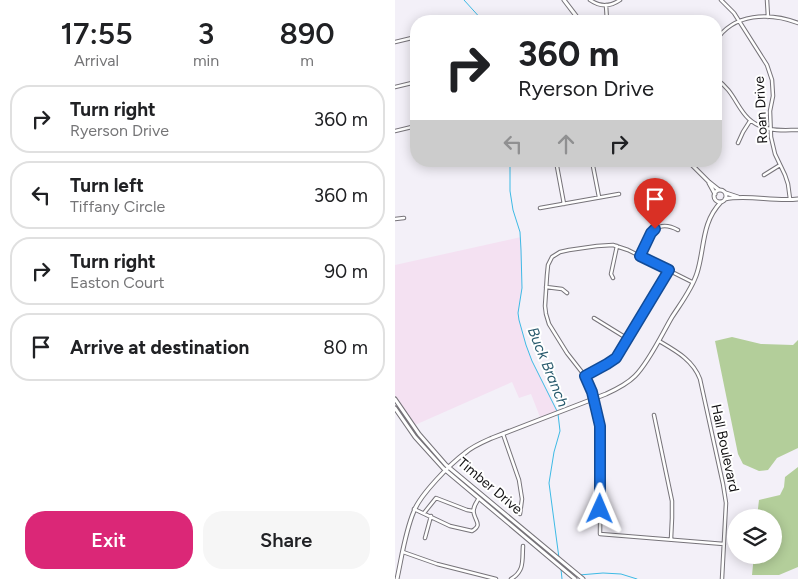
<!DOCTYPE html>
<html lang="en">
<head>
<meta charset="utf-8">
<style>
  :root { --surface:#fff; --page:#f6f6f6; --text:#202124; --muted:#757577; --line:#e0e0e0; --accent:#db2777 }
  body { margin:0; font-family:Figtree,sans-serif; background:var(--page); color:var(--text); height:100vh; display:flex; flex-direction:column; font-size:19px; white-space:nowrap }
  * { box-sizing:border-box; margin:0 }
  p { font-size:16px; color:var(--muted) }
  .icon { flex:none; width:28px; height:28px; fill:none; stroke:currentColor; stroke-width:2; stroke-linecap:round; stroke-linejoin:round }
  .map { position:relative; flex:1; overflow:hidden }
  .details { display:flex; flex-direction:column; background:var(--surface); width:395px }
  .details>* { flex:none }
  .banner { position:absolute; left:15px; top:15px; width:312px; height:152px; border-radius:20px; box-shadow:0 2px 12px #0003; background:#fff; color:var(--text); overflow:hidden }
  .tools { position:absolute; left:332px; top:509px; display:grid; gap:10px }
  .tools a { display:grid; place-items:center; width:55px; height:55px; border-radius:50%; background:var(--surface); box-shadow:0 2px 12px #0003; font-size:25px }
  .pin { position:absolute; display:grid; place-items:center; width:42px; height:42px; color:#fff; margin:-51px -21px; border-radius:50% 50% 50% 0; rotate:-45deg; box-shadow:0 0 5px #0007 }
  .pin .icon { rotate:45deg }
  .me { position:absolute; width:55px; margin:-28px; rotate:1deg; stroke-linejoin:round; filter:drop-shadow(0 0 4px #0008) }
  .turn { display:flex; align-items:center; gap:18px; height:105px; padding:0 25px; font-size:22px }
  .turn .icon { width:65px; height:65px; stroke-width:2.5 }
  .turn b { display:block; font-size:35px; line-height:42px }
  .lanes { display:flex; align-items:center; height:48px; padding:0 25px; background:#0003; justify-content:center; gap:25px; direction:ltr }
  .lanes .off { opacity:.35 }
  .eta { display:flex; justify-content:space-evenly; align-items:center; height:85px; text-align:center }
  .eta b { font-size:30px; font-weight:600; line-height:35px }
  .button { display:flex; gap:10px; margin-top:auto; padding:10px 25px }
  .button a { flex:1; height:58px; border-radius:20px; background:var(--accent); color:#fff; font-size:20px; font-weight:600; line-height:58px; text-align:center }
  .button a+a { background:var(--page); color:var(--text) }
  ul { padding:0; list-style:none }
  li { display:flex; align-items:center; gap:15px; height:68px; margin:0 10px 8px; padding:0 15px; border:2px solid var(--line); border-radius:20px }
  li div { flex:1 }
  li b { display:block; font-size:19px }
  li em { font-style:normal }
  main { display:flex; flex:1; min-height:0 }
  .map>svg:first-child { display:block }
  .education { fill:#f4e1f2 }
  .green { fill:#b3ce9a }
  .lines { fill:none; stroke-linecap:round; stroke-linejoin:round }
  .stream { stroke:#3dbae5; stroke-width:1 }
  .street-casing { stroke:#767379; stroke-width:4.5 }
  .secondary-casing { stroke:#767379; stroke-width:5 }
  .street { stroke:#fff; stroke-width:2.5 }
  .secondary { stroke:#fff; stroke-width:3 }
  .route-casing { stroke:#114b97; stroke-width:12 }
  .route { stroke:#1a73e8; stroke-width:9 }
  .labels { text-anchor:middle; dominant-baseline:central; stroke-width:4; stroke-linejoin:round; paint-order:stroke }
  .street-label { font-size:14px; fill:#111012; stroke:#fff }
  .water-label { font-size:15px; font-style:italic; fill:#2b5c6f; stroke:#fff }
</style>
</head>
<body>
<main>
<section class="details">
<div class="eta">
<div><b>17:55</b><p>Arrival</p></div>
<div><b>3</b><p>min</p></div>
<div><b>890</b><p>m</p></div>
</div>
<ul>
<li><svg class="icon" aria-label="right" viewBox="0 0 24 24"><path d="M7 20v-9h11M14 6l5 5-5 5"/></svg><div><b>Turn right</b><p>Ryerson Drive</p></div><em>360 m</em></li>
<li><svg class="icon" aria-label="left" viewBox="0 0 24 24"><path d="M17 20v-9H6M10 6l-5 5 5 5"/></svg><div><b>Turn left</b><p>Tiffany Circle</p></div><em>360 m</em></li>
<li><svg class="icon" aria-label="right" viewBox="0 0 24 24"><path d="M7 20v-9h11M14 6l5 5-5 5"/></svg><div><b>Turn right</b><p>Easton Court</p></div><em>90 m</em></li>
<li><svg class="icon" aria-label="arrive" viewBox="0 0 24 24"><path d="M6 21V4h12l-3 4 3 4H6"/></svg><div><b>Arrive at destination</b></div><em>80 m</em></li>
</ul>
<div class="button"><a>Exit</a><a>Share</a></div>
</section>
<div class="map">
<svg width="403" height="579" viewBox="0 0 403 579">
  <rect width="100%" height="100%" fill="#f3f0f8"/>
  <!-- education -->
  <path class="education" d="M126 237 127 288 123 313 124 320 131 345 137 361 162 411 145 417 136 394 124 398 117 382 20 425 0 395V265Z"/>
  <!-- green -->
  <path class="green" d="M337 337 366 344 398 345 403 340V448L382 458 373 470 364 471 348 464 343 454 320 341Z
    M403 467V567L384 575H357L359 555H379V518L362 517 364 500 385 495 389 487 390 477Z"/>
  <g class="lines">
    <!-- stream -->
    <path class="stream" d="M69 0 88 21
      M115 161V191L118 210 125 232 126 250 127 288 123 313 124 320 131 345 137 361 162 411
      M163 414 165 431 159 452 154 483 164 558
      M166 569 167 579
      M184 575 208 573 226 574 242 579"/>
    <defs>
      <path id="street" d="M195 0C205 7 215 7 225 0
        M326 0 339 13 372 65 377 80 378 96 375 111 376 137 380 154 390 175 393 184 395 199
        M372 0 373 17
        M211 5 212 21
        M321 41C338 13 375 12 403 23
        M0 42 21 37
        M321 79C346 95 341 122 375 129 384 131 394 130 403 130
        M0 87 21 82
        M0 131 21 126
        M343 143 348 132 355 121
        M161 161 169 204
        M197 161 204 197
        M369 175 385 165
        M145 208 224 194
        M0 219 9 218
        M245 256C253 238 259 217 283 230
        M218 278 216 274 222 246
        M297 282 233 250 218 245 202 246 174 250 165 252 157 257 153 265 152 275 150 306 151 314 154 324 172 353 190 376 199 399 205 426 206 440 205 534 329 544
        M151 287 167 289 172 293
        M199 318 233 339
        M264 341C281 351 298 360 305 379L328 484 331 503 327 579
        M190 376 212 364 221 358 274 270
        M259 415 277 501V518L276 539
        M108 434 124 480 127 499 125 514
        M19 509 55 526 77 531C87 525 81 522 79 514 77 508 81 503 84 498
        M29 513 41 498 72 510 78 511
        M30 538 36 516
        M8 552 42 564 101 579
        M116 579C130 571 127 560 128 546"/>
      <path id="secondary" d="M169 0 185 21
        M293 161 314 182 324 190
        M314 183 320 194
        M319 196a6 6 0 1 1 12 0a6 6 0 1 1-12 0Z
        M331 193 343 197
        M330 199C352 194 379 202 403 199
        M0 399 24 434 51 465 188 579
        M0 408 20 437 48 468 180 579
        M2 579C7 556 10 532 19 511 25 495 55 464 70 453 78 446 88 442 97 438L211 394C222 389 232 384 240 376 254 362 267 334 277 317 286 303 297 289 302 273 310 248 306 223 326 202"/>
    </defs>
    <!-- street casing -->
    <use href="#street" class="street-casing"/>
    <!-- secondary casing -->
    <use href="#secondary" class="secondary-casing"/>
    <!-- street -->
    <use href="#street" class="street"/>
    <!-- secondary -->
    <use href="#secondary" class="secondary"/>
  </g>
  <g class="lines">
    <defs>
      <path id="route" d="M205 509V426L197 392 190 376 212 364 221 358 274 270 245 256 256 233 260 229"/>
    </defs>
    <!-- route casing -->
    <use href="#route" class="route-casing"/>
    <!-- route -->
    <use href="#route" class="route"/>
  </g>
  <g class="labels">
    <!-- street labels -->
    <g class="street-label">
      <text transform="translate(366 110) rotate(-93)">Roan Drive</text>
      <text transform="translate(330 448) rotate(78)">Hall Boulevard</text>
      <text transform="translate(95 486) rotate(40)">Timber Drive</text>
    </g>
    <!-- water labels -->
    <g class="water-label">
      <text transform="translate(153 367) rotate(68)">Buck Branch</text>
    </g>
  </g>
</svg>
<div class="tools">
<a><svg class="icon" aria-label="layers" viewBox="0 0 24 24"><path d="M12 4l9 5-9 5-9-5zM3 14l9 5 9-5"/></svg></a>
</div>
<div class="pin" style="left:260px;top:229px;background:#d93025"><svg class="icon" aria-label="arrive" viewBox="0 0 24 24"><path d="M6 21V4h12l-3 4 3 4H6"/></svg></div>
<svg class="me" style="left:205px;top:509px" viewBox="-20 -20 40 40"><path d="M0-17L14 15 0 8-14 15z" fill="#1a73e8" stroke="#fff" stroke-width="4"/></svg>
<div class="banner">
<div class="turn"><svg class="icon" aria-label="right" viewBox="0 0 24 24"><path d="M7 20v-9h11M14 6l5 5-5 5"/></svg><div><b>360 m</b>Ryerson Drive</div></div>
<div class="lanes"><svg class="icon off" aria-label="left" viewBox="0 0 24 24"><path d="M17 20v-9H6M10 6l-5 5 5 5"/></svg><svg class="icon off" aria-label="ahead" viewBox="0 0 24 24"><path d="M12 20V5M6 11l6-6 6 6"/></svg><svg class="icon" aria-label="right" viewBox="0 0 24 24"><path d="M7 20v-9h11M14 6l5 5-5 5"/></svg></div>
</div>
</div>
</main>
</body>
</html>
